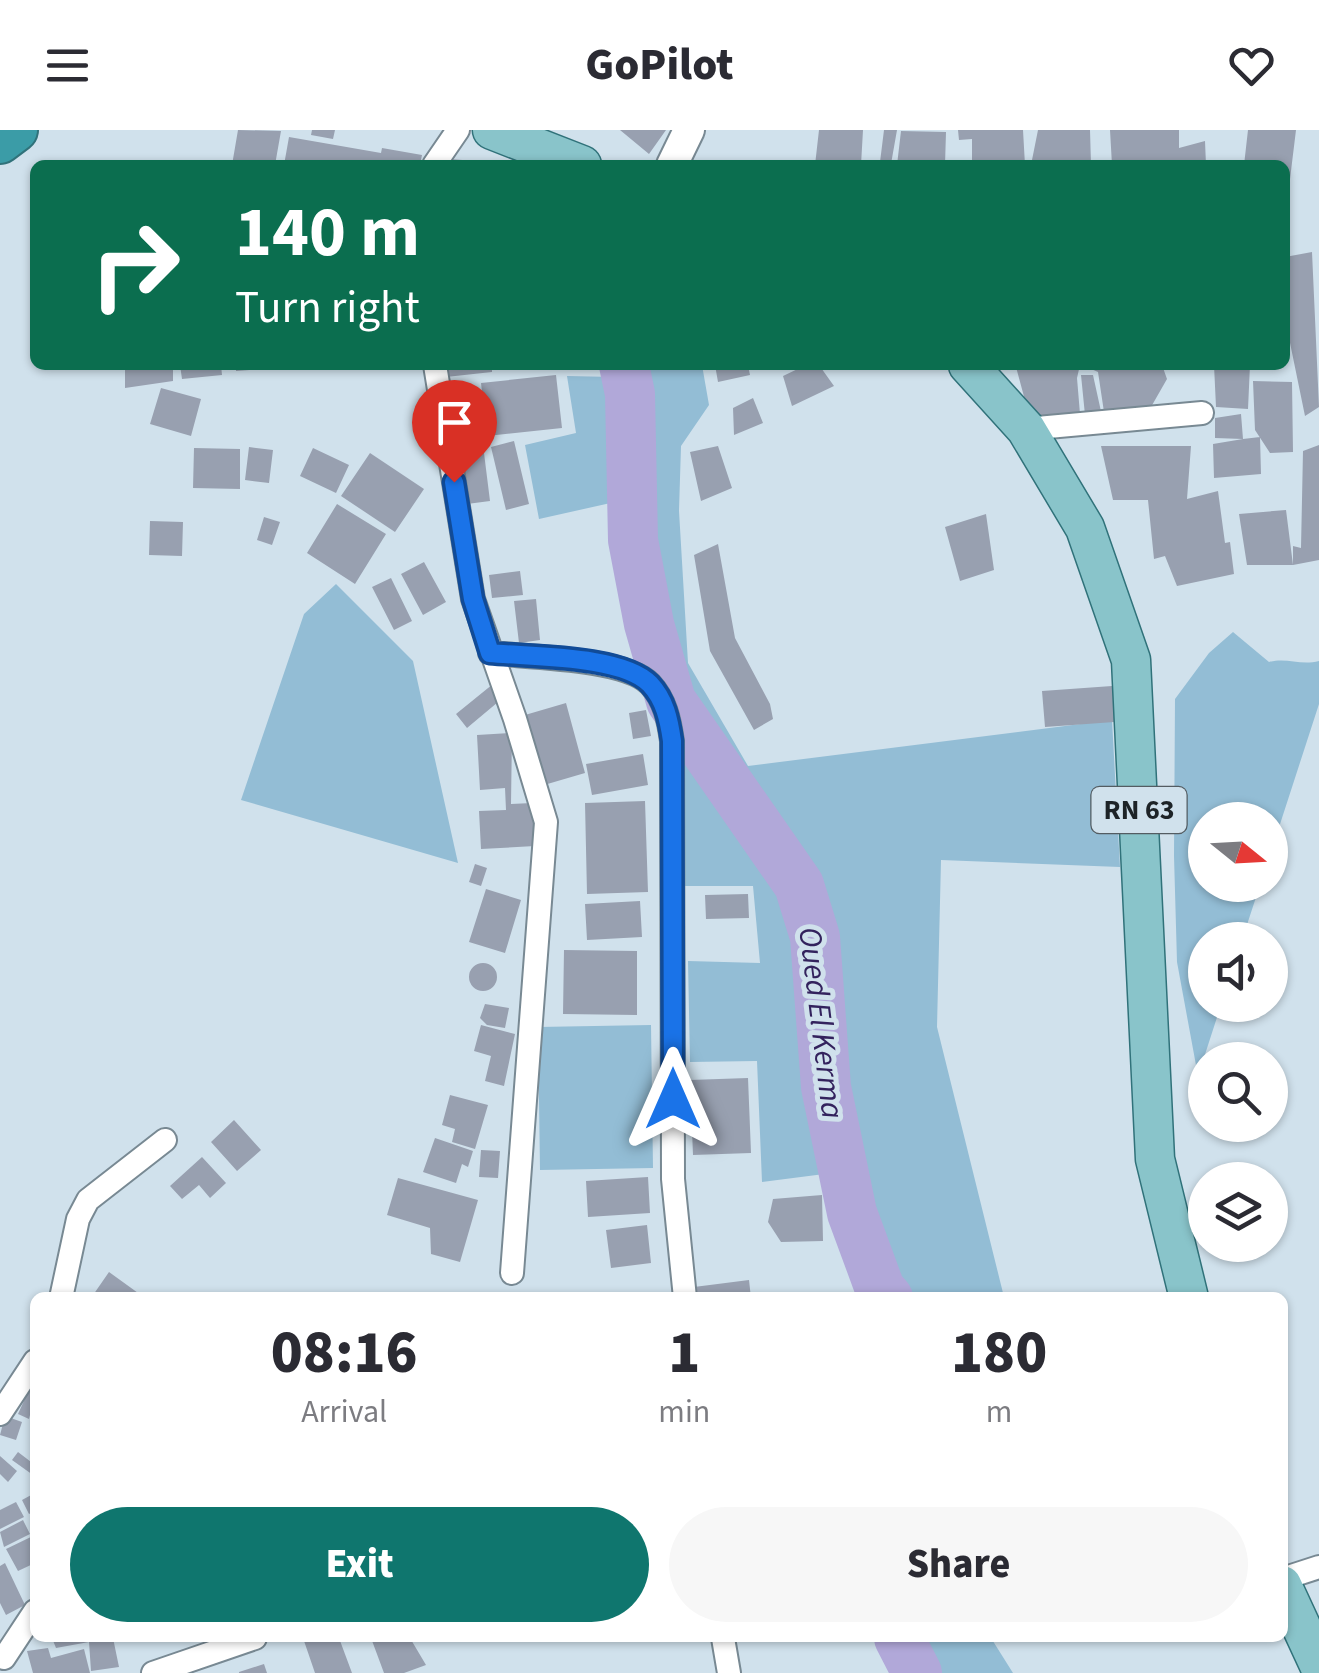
<!DOCTYPE html>
<html lang="en">
<head>
<meta charset="utf-8">
<style>
  :root { --surface:#fff; --page:#f7f7f7; --text:#2b2b33; --muted:#7c7c81; --accent:#0f766e }
  body { margin:0; font-family:"Source Sans 3",sans-serif; background:var(--page); color:var(--text); height:100vh; display:flex; flex-direction:column; font-size:38px; white-space:nowrap }
  * { box-sizing:border-box; margin:0 }
  p { font-size:32px; color:var(--muted) }
  .icon { flex:none; width:55px; height:55px; fill:none; stroke:currentColor; stroke-width:2; stroke-linecap:round; stroke-linejoin:round }
  .map { position:relative; flex:1; overflow:hidden }
  .details { position:absolute; left:30px; top:1162px; width:1258px; height:350px; display:flex; flex-direction:column; background:var(--surface); border-radius:15px; box-shadow:0 2px 8px #0004 }
  .details>* { flex:none }
  .banner { position:absolute; left:30px; top:30px; width:1260px; height:210px; border-radius:15px; box-shadow:0 2px 8px #0004; background:#0b6e4f; color:#fff; overflow:hidden }
  .needle { width:65px; rotate:108deg }
  .fabs { position:absolute; left:1188px; top:672px; display:grid; gap:20px }
  .fabs a { display:grid; place-items:center; width:100px; height:100px; border-radius:50%; background:var(--surface); box-shadow:0 2px 8px #0004; font-size:50px }
  .pin { position:absolute; display:grid; place-items:center; width:85px; height:85px; color:#fff; margin:-102px -42px; border-radius:50% 50% 50% 0; rotate:-45deg; box-shadow:0 0 10px #0007 }
  .pin .icon { rotate:45deg }
  .me { position:absolute; width:110px; margin:-55px; rotate:0deg; stroke-linejoin:round; filter:drop-shadow(0 0 8px #0008) }
  .turn { display:flex; align-items:center; gap:35px; height:210px; padding:0 40px; font-size:45px }
  .turn .icon { width:130px; height:130px; stroke-width:2.5 }
  .turn b { display:block; font-size:70px; line-height:85px }
  .eta { display:flex; justify-content:space-evenly; align-items:center; height:170px; text-align:center }
  .eta b { font-size:60px; font-weight:800; line-height:70px }
  .button { display:flex; gap:20px; margin-top:auto; padding:20px 40px }
  .button a { flex:1; height:115px; border-radius:60px; background:var(--accent); color:#fff; font-size:40px; font-weight:800; line-height:115px; text-align:center }
  .button a+a { background:var(--page); color:var(--text) }
  header { display:flex; justify-content:space-between; align-items:center; height:130px; padding:0 40px; background:var(--surface); font-size:45px; font-weight:800 }
  .map>svg:first-child { display:block }
  .green { fill:#93bdd5 }
  .lines { fill:none; stroke-linecap:round; stroke-linejoin:round }
  .river { stroke:#b1a8d9; stroke-width:50 }
  .building { fill:#98a0b0 }
  .minor-casing { stroke:#788993; stroke-width:26 }
  .tertiary-casing { stroke:#788993; stroke-width:34 }
  .primary-casing { stroke:#30727a; stroke-width:41 }
  .motorway-casing { stroke:#30727a; stroke-width:46 }
  .minor { stroke:#fff; stroke-width:22 }
  .tertiary { stroke:#fff; stroke-width:30 }
  .primary { stroke:#89c4ca; stroke-width:38 }
  .motorway { stroke:#3b9ca7; stroke-width:42 }
  .route-casing { stroke:#114b97; stroke-width:25 }
  .route { stroke:#1a73e8; stroke-width:18 }
  .labels { text-anchor:middle; dominant-baseline:central; stroke-width:10; stroke-linejoin:round; paint-order:stroke }
  .shield { fill:#d0e1ec; stroke:#535c62; stroke-width:2.5 }
  .shield-label { font-size:28px; font-weight:bold; fill:#1d2327 }
  .water-label { font-size:32px; font-style:italic; fill:#33225d; stroke:#d0e1ec }
</style>
</head>
<body>
<header><svg class="icon" aria-label="menu" viewBox="0 0 24 24"><path d="M4 6h16M4 12h16M4 18h16"/></svg>GoPilot<svg class="icon" aria-label="heart" viewBox="0 0 24 24"><path d="M12 20l-8-8c-3-5 5-10 8-4 3-6 11-1 8 4z"/></svg></header>
<div class="map">
<svg width="1319" height="1543" viewBox="0 0 1319 1543">
  <rect width="100%" height="100%" fill="#d0e1ec"/>
  <!-- green -->
  <path class="green" d="M635 235H702L709 275 681 316 679 381 688 533 748 636 1112 590 1120 737 941 730 937 897 1004 1167H888L880 1159 852 1083 826 957 815 807 799 755 671 571 645 400 640 252Z
    M567 246 614 247 620 274 624 370 539 389 525 315 576 303Z
    M336 454 413 531 458 733 241 670 304 484Z
    M1233 502 1269 532C1287 527 1300 536 1319 531V574L1270 725V690H1205V755H1260L1242 810H1205V875H1221L1198 946 1177 832 1174 726 1175 569 1209 523Z
    M679 599 786 755 805 806 818 959 832 1043 762 1052 757 931 690 932 688 831 760 833 753 756H684Z
    M651 895 653 1038 540 1040 538 897Z
    M899 1508H991L1013 1543H917Z"/>
  <g class="lines">
    <!-- river -->
    <path class="river" d="M624 235 630 264 633 410 649 494 671 571 799 755 815 807 826 957 852 1083 880 1159 888 1168
      M899 1508 917 1543"/>
  </g>
  <!-- building -->
  <path class="building" d="M238 0 281 1 275 35H232Z
    M312 0H335L333 9 311 5Z
    M620 0H666L649 24Z
    M819 0H863L861 35H815Z
    M884 0H897L891 34 880 32Z
    M958 0H1023L1025 35H972V9L959 10Z
    M1038 0H1090L1091 35H1045L1032 30Z
    M1110 0H1179V18L1205 11 1206 35H1112Z
    M1248 0H1296L1290 49 1285 48V35H1244Z
    M901 1 946 2 945 35H897Z
    M289 7 381 23 382 18 422 25 420 35H284Z
    M448 29 491 32V35H448Z
    M1312 122 1319 277 1305 286 1289 208 1285 210V127Z
    M125 235H173V251L125 258Z
    M180 235H221L222 245 182 249Z
    M236 235H274V238L236 241Z
    M444 235H492V242L446 247Z
    M715 235H748L750 245 718 252Z
    M806 235H819L834 256 792 276 783 246Z
    M1051 235H1080L1077 248 1080 284 1051 290 1029 285 1016 237 1031 240Z
    M1104 235H1162L1167 249 1147 284 1104 282 1098 242 1089 238Z
    M1214 235H1250L1248 279 1216 277Z
    M556 245 562 298 487 306 481 253Z
    M1081 245H1093L1102 286 1085 285Z
    M1253 251 1292 252 1293 322 1270 323 1255 300Z
    M161 258 201 269 191 306 150 294Z
    M753 268 763 293 734 305 733 278Z
    M1241 284 1243 309 1260 307 1261 344 1214 348 1213 314 1243 309 1215 308V288Z
    M514 311 529 374 506 380 491 317Z
    M483 315 490 371 467 374 460 318Z
    M1319 315V430L1293 435V416L1301 418 1303 321Z
    M718 316 732 358 701 371 690 322Z
    M1101 316H1191L1187 369 1218 361 1225 413 1230 412 1234 444 1177 456 1165 426 1154 429 1148 370H1113Z
    M249 317 273 320 269 353 245 350Z
    M194 318 240 319V359L193 358Z
    M313 318 349 335 336 363 300 346Z
    M370 323 424 359 395 402 341 366Z
    M337 374 386 404 355 454 307 423Z
    M1286 380 1293 435H1247L1239 384Z
    M986 384 994 440 960 451 945 397Z
    M264 387 280 392 272 415 257 410Z
    M150 391 183 392 182 426 149 425Z
    M718 414 735 508 770 574 773 589 754 600 710 521 694 425Z
    M424 432 446 472 423 485 401 444Z
    M520 441 523 465 492 468 489 445Z
    M391 448 412 491 394 500 372 457Z
    M536 469 540 510 519 513 514 471Z
    M493 554 504 567 467 598 456 584Z
    M1126 555 1128 591 1045 597 1042 561Z
    M566 573 585 643 544 655 525 585Z
    M646 580 651 606 633 609 629 583Z
    M512 603 511 674 532 673 535 716 481 719 479 681 506 680 505 658 480 660 477 605Z
    M643 624 648 655 592 665 586 634Z
    M645 671 648 762 587 764 585 673Z
    M475 734 487 738 481 756 469 752Z
    M486 759 521 770 505 823 469 812Z
    M748 764 749 788 706 789 705 765Z
    M640 771 642 807 587 810 585 774Z
    M564 820 637 821V885L563 884Z
    M469 847a14 14 0 1 1 28 0a14 14 0 1 1-28 0Z
    M485 874 509 878 505 898 487 895 480 888Z
    M481 895 515 904 504 956 485 951 491 926 474 921Z
    M748 948 751 1023 693 1025 690 950Z
    M450 965 488 975 475 1019 452 1012 455 999 442 995Z
    M234 990 261 1020 237 1041 211 1012Z
    M435 1008 473 1021 468 1037 462 1034 456 1053 423 1042Z
    M481 1020 500 1021 498 1048 479 1047Z
    M202 1027 226 1053 210 1068 199 1055 182 1069 170 1056Z
    M648 1047 650 1083 588 1087 586 1051Z
    M398 1048 478 1070 460 1132 431 1124 430 1098 387 1085Z
    M822 1065 823 1111 781 1112 768 1092 773 1069Z
    M647 1095 651 1133 611 1138 606 1100Z
    M109 1142 145 1168H91Z
    M749 1150 751 1168H696L694 1157Z
    M28 1262 35 1265 29 1289 18 1284Z
    M5 1286 22 1292 16 1310 0 1305Z
    M18 1322 35 1335 33 1345 12 1330Z
    M0 1326 17 1341 8 1352 0 1344Z
    M35 1356V1381L29 1384 22 1370 33 1364 31 1357Z
    M16 1372 24 1387 0 1399V1380Z
    M23 1390 30 1404 4 1417 0 1402Z
    M35 1405V1433L18 1441 6 1419Z
    M5 1433 25 1475 6 1485 0 1473V1436Z
    M52 1508H113L119 1537 91 1541 89 1512 56 1518Z
    M303 1508H339L352 1543H315Z
    M371 1508H410L426 1535 404 1543H384Z
    M48 1518 51 1528 84 1519 90 1543H33L27 1521Z
    M264 1534 267 1543H239V1542Z"/>
  <g class="lines">
    <defs>
      <path id="minor" d="M434 35 458 0
        M435 235 473 469 515 589 546 692 512 1143
        M1026 299 1202 283
        M490 523C528 527 625 528 650 554 665 570 669 590 672 611L673 1049 685 1168
        M61 1168 78 1089 88 1070 165 1010
        M0 1284 35 1231
        M1282 1449 1319 1437
        M723 1508 729 1543
        M4 1528 35 1481
        M153 1543 255 1508"/>
      <path id="tertiary" d="M672 35 689 0"/>
      <path id="primary" d="M492 0 582 35
        M968 235 1026 299 1085 398 1131 530 1155 1029 1189 1168
        M1282 1455 1319 1535"/>
      <path id="motorway" d="M0 12 16 0"/>
    </defs>
    <!-- minor casing -->
    <use href="#minor" class="minor-casing"/>
    <!-- tertiary casing -->
    <use href="#tertiary" class="tertiary-casing"/>
    <!-- primary casing -->
    <use href="#primary" class="primary-casing"/>
    <!-- motorway casing -->
    <use href="#motorway" class="motorway-casing"/>
    <!-- minor -->
    <use href="#minor" class="minor"/>
    <!-- tertiary -->
    <use href="#tertiary" class="tertiary"/>
    <!-- primary -->
    <use href="#primary" class="primary"/>
    <!-- motorway -->
    <use href="#motorway" class="motorway"/>
  </g>
  <g class="lines">
    <defs>
      <path id="route" d="M454 352 473 469 490 523C530 527 622 525 650 554 665 570 669 590 672 611L673 969"/>
    </defs>
    <!-- route casing -->
    <use href="#route" class="route-casing"/>
    <!-- route -->
    <use href="#route" class="route"/>
  </g>
  <g class="labels">
    <!-- shield labels -->
    <rect class="shield" x="1091.5" y="657" width="95" height="46" rx="8"/>
    <g class="shield-label">
      <text x="1139" y="680">RN 63</text>
    </g>
    <!-- water labels -->
    <g class="water-label">
      <text transform="translate(821 893) rotate(83)">Oued El Kerma</text>
    </g>
  </g>
</svg>
<div class="fabs">
<a><svg class="needle" viewBox="-14 -14 28 28"><path d="M0-13l5 13h-10z" fill="#e53935"/><path d="M0 13l5-13h-10z" fill="#7c7c81"/></svg></a>
<a><svg class="icon" aria-label="sound" viewBox="0 0 24 24"><path d="M4 9h4l5-4v14l-5-4H4zM17 9q2 3 0 6"/></svg></a>
<a><svg class="icon" aria-label="search" viewBox="0 0 24 24"><circle cx="10" cy="10" r="6"/><path d="M15 15l6 6"/></svg></a>
<a><svg class="icon" aria-label="layers" viewBox="0 0 24 24"><path d="M12 4l9 5-9 5-9-5zM3 14l9 5 9-5"/></svg></a>
</div>
<div class="pin" style="left:454px;top:352px;background:#d93025"><svg class="icon" aria-label="arrive" viewBox="0 0 24 24"><path d="M6 21V4h12l-3 4 3 4H6"/></svg></div>
<svg class="me" style="left:673px;top:969px" viewBox="-20 -20 40 40"><path d="M0-17L14 15 0 8-14 15z" fill="#1a73e8" stroke="#fff" stroke-width="4"/></svg>
<div class="banner">
<div class="turn"><svg class="icon" aria-label="right" viewBox="0 0 24 24"><path d="M7 20v-9h11M14 6l5 5-5 5"/></svg><div><b>140 m</b>Turn right</div></div>
</div>
<section class="details">
<div class="eta">
<div><b>08:16</b><p>Arrival</p></div>
<div><b>1</b><p>min</p></div>
<div><b>180</b><p>m</p></div>
</div>
<div class="button"><a>Exit</a><a>Share</a></div>
</section>
</div>
</body>
</html>
